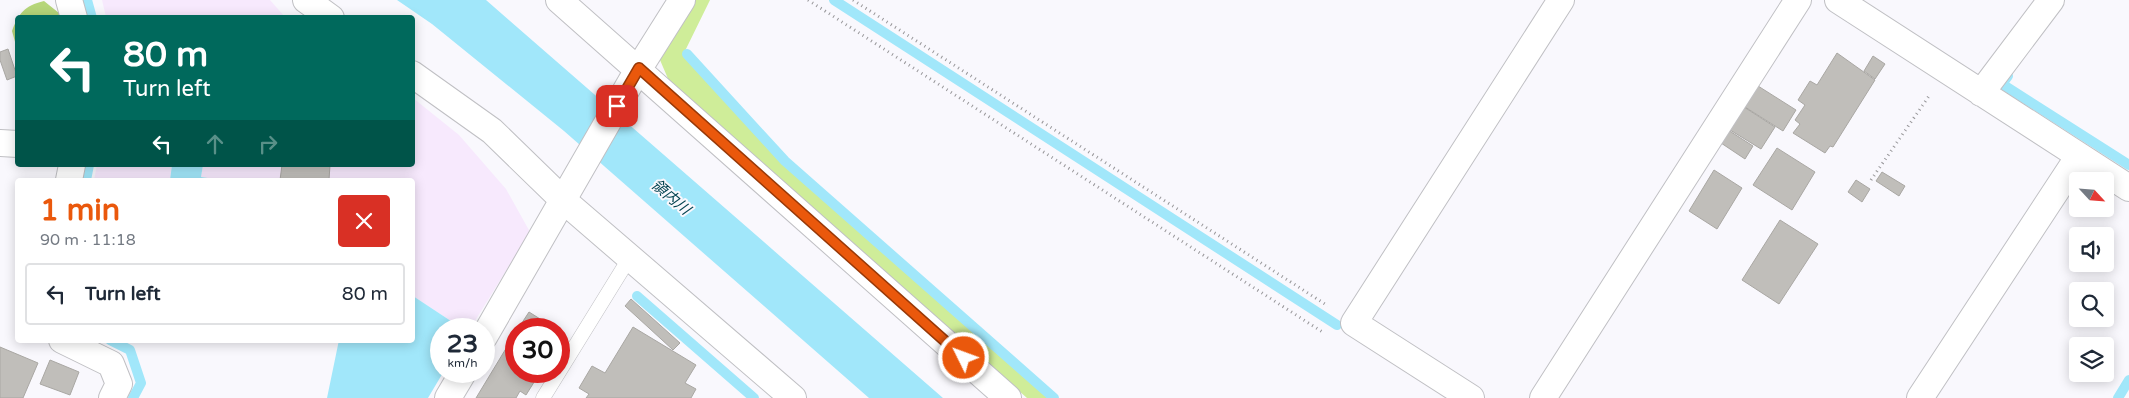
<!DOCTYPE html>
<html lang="en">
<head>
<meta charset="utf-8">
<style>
  :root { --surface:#fff; --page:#f2f2f3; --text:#1f2937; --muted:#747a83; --line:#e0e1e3; --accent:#ea580c }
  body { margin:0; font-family:"Varela Round","Noto Sans JP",sans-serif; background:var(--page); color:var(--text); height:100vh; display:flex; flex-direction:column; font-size:19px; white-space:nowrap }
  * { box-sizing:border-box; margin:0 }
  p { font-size:16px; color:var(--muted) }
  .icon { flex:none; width:28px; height:28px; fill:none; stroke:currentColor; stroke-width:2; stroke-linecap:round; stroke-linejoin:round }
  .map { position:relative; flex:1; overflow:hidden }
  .drawer { position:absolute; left:15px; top:178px; width:400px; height:165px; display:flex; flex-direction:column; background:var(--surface); border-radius:5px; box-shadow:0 2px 12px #0003 }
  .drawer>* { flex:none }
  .top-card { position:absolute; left:15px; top:15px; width:400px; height:152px; border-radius:5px; box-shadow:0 2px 12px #0003; background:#00695c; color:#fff; overflow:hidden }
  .needle { width:32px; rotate:116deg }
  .buttons { position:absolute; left:2069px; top:172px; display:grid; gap:10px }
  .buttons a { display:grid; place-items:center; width:45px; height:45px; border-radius:5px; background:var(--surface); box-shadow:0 2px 12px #0003; font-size:25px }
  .speed { position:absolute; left:430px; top:318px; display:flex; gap:10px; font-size:25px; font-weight:700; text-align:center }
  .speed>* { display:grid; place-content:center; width:65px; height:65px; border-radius:50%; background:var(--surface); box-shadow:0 2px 12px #0003; line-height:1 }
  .speed small { font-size:12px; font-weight:400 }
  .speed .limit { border:8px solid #d22; background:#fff; color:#111 }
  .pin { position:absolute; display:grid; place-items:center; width:42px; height:42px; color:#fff; margin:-21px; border-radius:10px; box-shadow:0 2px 8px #0006 }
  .me { position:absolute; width:55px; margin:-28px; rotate:312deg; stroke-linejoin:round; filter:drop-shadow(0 0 4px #0008) }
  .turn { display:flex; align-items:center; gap:18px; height:105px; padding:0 25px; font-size:22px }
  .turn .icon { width:65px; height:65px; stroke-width:2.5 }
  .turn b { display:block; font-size:35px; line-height:42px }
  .lanes { display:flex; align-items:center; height:48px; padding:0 25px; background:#0003; justify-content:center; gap:25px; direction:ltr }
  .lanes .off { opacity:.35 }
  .round { display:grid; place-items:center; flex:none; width:52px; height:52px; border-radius:5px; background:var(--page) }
  .overview { display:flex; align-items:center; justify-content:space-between; height:85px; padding:0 25px }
  h1 { font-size:30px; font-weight:700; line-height:38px; color:var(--accent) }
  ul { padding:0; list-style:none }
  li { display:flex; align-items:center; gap:15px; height:62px; margin:0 10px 8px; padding:0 15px; border:2px solid var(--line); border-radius:5px }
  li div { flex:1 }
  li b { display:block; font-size:19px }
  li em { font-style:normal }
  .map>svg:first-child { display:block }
  .industrial { fill:#f7e9fd }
  .green { fill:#cfed99 }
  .forest { fill:#b6d67a }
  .water { fill:#a1e7fa }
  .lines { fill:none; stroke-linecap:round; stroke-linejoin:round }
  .stream { stroke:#a1e7fa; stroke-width:10 }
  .building { fill:#c0beba; stroke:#a9a7a3 }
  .service-casing { stroke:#c0c0c4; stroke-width:15 }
  .minor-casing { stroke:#c0c0c4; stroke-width:28 }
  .path { stroke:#979699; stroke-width:3; stroke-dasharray:1 4; stroke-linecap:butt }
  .service { stroke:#fff; stroke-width:14 }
  .minor { stroke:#fff; stroke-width:26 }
  .route-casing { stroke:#983908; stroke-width:12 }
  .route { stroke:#ea580c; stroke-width:9 }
  .labels { text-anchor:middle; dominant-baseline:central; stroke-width:4; stroke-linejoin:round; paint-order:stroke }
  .water-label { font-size:15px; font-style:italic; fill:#034350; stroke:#f9f8fd }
</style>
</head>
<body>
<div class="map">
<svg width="2129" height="398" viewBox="0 0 2129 398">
  <rect width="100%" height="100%" fill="#f9f8fd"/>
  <!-- industrial -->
  <path class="industrial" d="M102 0H270L285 17H106Z
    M413 98 459 135 506 189 530 232 470 329H463L413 296 412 180H221L201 177 203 165H412Z
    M97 165H172L170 180H94Z"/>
  <!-- green -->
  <path class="green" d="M694 0H710L684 53 784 163 1051 398H1027L669 81 660 60Z"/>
  <!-- forest -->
  <path class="forest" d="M44 1 59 13 60 17 18 18 17 49 12 31C19 13 24 6 44 1Z"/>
  <!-- water -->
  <path class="water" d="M397 0H486L943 398H869L564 131 432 24Z
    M172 165H203L201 177 221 180H170Z
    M413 296 463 329H441V371H444L428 398H327L339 340H412Z"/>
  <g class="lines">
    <!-- stream -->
    <path class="stream" d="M87 0 92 18
      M834 0 1337 325
      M687 54 785 161 1054 398
      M2008 76 2002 84 2129 165
      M86 180 89 165
      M637 296 754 398
      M110 340 130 350 141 383 133 398
      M2118 398 2129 380"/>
  </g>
  <!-- building -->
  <path class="building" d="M8 49 17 76 7 80 0 60V52Z
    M1837 53 1875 80 1833 147 1830 146 1825 153 1793 133 1800 124 1795 120 1805 105 1798 100 1810 81 1817 85Z
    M1873 56 1885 64 1875 79 1864 71Z
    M1758 86 1796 110 1783 131 1745 107Z
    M1744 107 1775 127 1761 149 1730 130Z
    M1728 130 1753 146 1745 159 1721 143Z
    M1777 148 1815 172 1792 210 1753 185Z
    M282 165H330L329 180H280Z
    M1714 170 1742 188 1717 229 1689 211Z
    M1882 172 1905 186 1899 196 1876 181Z
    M1856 180 1870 189 1862 202 1848 192Z
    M1780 220 1818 244 1779 304 1742 280Z
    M631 299 680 343 673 350 625 306Z
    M529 312 556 329H518Z
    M633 327 696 365 685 383 696 389 691 398H586L589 394 579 388 592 366 605 373Z
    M516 332V371H541L526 395 520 391 516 398H476Z
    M0 347 38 363 23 398H0Z
    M50 360 79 372 70 395 40 384Z"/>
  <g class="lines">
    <defs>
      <path id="service" d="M543 398 630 257"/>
      <path id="minor" d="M69 0 74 18
        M306 0 331 18
        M559 0 1008 398
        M1838 0 2129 188
        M412 74 492 131 563 200 793 398
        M1981 93 2051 0
        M0 143 18 144
        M69 180 72 165
        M484 337 636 73 682 0
        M62 340 111 364 119 384 112 398
        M448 398 464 371
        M1471 398 1354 323 1561 0
        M1543 398 1798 0
        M1920 398 2079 156"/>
    </defs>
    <!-- service casing -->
    <use href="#service" class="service-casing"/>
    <!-- minor casing -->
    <use href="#minor" class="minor-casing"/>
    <!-- path -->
    <path class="path" d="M808 0 1324 333
      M853 0 1328 306
      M1871 180 1929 96"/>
    <!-- service -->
    <use href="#service" class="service"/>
    <!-- minor -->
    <use href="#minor" class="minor"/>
  </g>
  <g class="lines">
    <defs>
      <path id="route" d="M617 106 639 68 964 358"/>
    </defs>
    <!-- route casing -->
    <use href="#route" class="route-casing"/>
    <!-- route -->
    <use href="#route" class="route"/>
  </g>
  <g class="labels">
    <!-- water labels -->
    <g class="water-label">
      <text transform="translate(671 197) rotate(40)">領内川</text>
    </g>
  </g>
</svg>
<div class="buttons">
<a><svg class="needle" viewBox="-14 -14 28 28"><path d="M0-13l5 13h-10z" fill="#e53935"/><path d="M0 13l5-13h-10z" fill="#747a83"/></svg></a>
<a><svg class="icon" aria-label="sound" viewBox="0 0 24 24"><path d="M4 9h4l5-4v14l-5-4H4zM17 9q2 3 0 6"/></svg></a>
<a><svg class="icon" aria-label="search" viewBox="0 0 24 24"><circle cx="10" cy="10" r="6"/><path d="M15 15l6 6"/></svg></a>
<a><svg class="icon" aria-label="layers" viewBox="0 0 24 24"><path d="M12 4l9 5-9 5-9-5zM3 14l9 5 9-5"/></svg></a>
</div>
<div class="speed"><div>23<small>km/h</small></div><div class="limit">30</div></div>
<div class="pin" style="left:617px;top:106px;background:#d93025"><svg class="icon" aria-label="arrive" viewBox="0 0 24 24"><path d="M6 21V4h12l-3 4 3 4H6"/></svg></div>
<svg class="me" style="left:964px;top:358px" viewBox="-20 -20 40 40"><circle r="17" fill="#ea580c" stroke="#fff" stroke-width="3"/><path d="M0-11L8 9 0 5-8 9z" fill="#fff"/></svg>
<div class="top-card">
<div class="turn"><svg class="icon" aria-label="left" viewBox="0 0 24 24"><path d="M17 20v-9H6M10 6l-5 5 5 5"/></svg><div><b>80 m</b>Turn left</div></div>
<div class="lanes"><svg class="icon" aria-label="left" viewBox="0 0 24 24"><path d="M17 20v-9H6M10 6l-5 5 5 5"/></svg><svg class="icon off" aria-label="ahead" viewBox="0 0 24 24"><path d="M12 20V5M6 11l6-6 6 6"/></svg><svg class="icon off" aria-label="right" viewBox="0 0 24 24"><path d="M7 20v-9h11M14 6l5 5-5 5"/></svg></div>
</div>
<section class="drawer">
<div class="overview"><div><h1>1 min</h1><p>90 m · 11:18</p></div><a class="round" style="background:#d93025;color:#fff"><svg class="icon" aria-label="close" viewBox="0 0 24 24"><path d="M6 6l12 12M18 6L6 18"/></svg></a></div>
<ul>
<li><svg class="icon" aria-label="left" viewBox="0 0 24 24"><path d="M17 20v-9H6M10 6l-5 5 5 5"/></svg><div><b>Turn left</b></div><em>80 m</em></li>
</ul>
</section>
</div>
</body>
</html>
